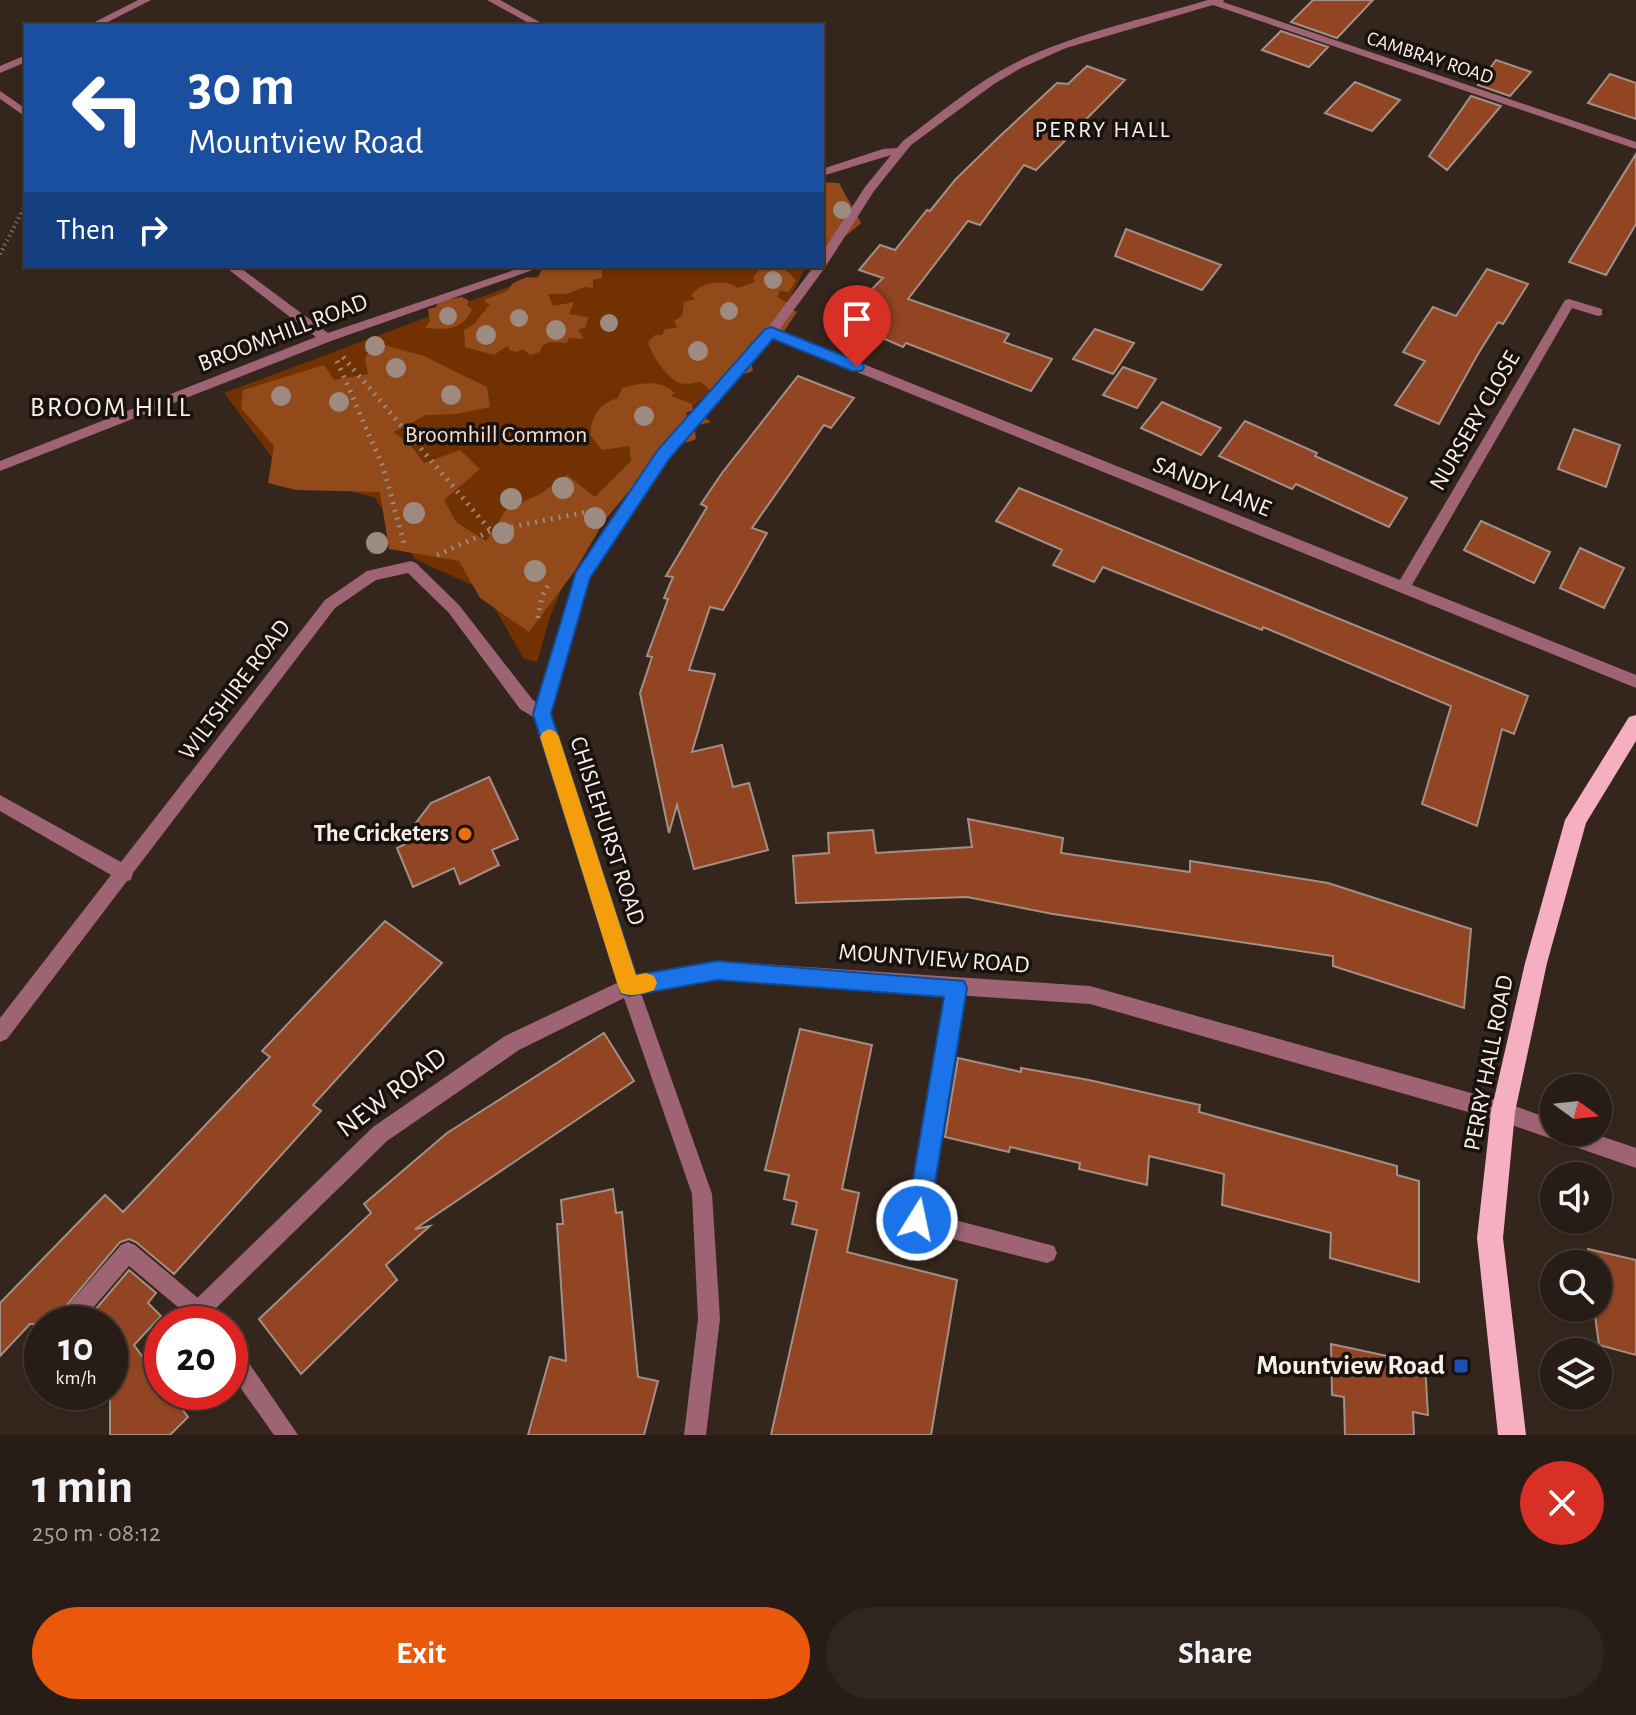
<!DOCTYPE html>
<html lang="en">
<head>
<meta charset="utf-8">
<style>
  :root { --surface:#281c16; --page:#30251f; --text:#f1f3f6; --muted:#a5a1a1; --line:#443a35; --accent:#ea580c }
  body { margin:0; font-family:"Alegreya Sans",sans-serif; background:var(--page); color:var(--text); height:100vh; display:flex; flex-direction:column; font-size:30px; white-space:nowrap }
  * { box-sizing:border-box; margin:0 }
  p { font-size:26px; color:var(--muted) }
  .icon { flex:none; width:44px; height:44px; fill:none; stroke:currentColor; stroke-width:2; stroke-linecap:round; stroke-linejoin:round }
  .map { position:relative; height:1435px; overflow:hidden }
  .side { display:flex; flex-direction:column; background:var(--surface); flex:1 }
  .side>* { flex:none }
  .top-card { position:absolute; left:24px; top:24px; width:800px; height:244px; border-radius:0px; box-shadow:0 2px 6px #0004,0 0 0 2px var(--line); background:#1a4fa0; color:#fff; overflow:hidden }
  .needle { width:52px; rotate:105deg }
  .buttons { position:absolute; left:1540px; top:1074px; display:grid; gap:16px }
  .buttons a { display:grid; place-items:center; width:72px; height:72px; border-radius:50%; background:var(--surface); box-shadow:0 2px 6px #0004,0 0 0 2px var(--line); font-size:40px }
  .speed { position:absolute; left:24px; top:1306px; display:flex; gap:16px; font-size:40px; font-weight:700; text-align:center }
  .speed>* { display:grid; place-content:center; width:104px; height:104px; border-radius:50%; background:var(--surface); box-shadow:0 2px 6px #0004,0 0 0 2px var(--line); line-height:1 }
  .speed small { font-size:20px; font-weight:400 }
  .speed .limit { border:12px solid #d22; background:#fff; color:#111 }
  .pin { position:absolute; display:grid; place-items:center; width:68px; height:68px; color:#fff; margin:-82px -34px; border-radius:50% 50% 50% 0; rotate:-45deg; box-shadow:0 0 8px #0007 }
  .pin .icon { rotate:45deg }
  .me { position:absolute; width:88px; margin:-44px; rotate:10deg; stroke-linejoin:round; filter:drop-shadow(0 0 6px #0008) }
  .turn { display:flex; align-items:center; gap:28px; height:168px; padding:0 32px; font-size:36px }
  .turn .icon { width:104px; height:104px; stroke-width:2.5 }
  .turn b { display:block; font-size:56px; line-height:68px }
  .then { display:flex; align-items:center; height:76px; padding:0 32px; background:#0003; gap:16px; font-size:30px }
  .round { display:grid; place-items:center; flex:none; width:84px; height:84px; border-radius:42px; background:var(--page) }
  .overview { display:flex; align-items:center; justify-content:space-between; height:136px; padding:0 32px }
  h1 { font-size:48px; font-weight:700; line-height:60px }
  .action { display:flex; gap:16px; margin-top:auto; padding:16px 32px }
  .action a { flex:1; height:92px; border-radius:48px; background:var(--accent); color:#fff; font-size:32px; font-weight:700; line-height:92px; text-align:center }
  .action a+a { background:var(--page); color:var(--text) }
  .map>svg:first-child { display:block }
  .green { fill:#713100 }
  .forest { fill:#924a1b }
  .building { fill:#914523; stroke:#a48f87; stroke-width:2 }
  .lines { fill:none; stroke-linecap:round; stroke-linejoin:round }
  .path-far1 { stroke:#978a83; stroke-width:4; stroke-dasharray:1 4; stroke-linecap:butt }
  .path { stroke:#978a83; stroke-width:5; stroke-dasharray:2 6; stroke-linecap:butt }
  .service { fill:#9e6474; fill-rule:evenodd }
  .minor { fill:#9e6474; fill-rule:evenodd }
  .primary { fill:#f6aec1; fill-rule:evenodd }
  .tree { fill:#9d8a80 }
  .route { fill:#1a73e8; stroke:#114b97; stroke-width:2 }
  .slow { fill:#f59e0b }
  .food-dot { fill:#e8710a; stroke:#18110d; stroke-width:3 }
  .transit-dot { fill:#1a4fb4; stroke:#18110d; stroke-width:3 }
  .labels { text-anchor:middle; dominant-baseline:central; stroke-width:7; stroke-linejoin:round; paint-order:stroke }
  .far-street-label { font-size:20px; fill:#f9efe9; stroke:#18110d }
  .far-quarter-label { font-size:24px; letter-spacing:2px; fill:#f9efe9; stroke:#18110d }
  .street-label { font-size:24px; fill:#f9efe9; stroke:#18110d }
  .park-label { font-size:24px; fill:#f2dcd1; stroke:#18110d }
  .poi-label { font-size:24px; font-weight:bold; fill:#f9efe9; stroke:#18110d; text-anchor:end }
  .quarter-label { font-size:28px; letter-spacing:2px; fill:#f9efe9; stroke:#18110d }
  .near-street-label { font-size:28px; fill:#f9efe9; stroke:#18110d }
  .near-poi-label { font-size:28px; font-weight:bold; fill:#f9efe9; stroke:#18110d; text-anchor:end }
</style>
</head>
<body>
<div class="map">
<svg width="1636" height="1435" viewBox="0 0 1636 1435">
  <rect width="100%" height="100%" fill="#35261d"/>
  <!-- green -->
  <path class="green" d="M564 266H806L779 321 652 448 567 576 550 617 537 662 524 659 485 591 415 559 375 498 282 471 224 393Z"/>
  <!-- forest -->
  <path class="forest" d="M822 182 839 183 861 223 842 239 822 250Z
    M597 266 602 269V278L593 280V288L584 287 567 294H548L553 306 574 302 569 314 588 317 586 327 578 330 584 339 569 338 567 343 550 342 542 346 540 352 530 355 523 349 517 352 511 351 507 346 494 355 465 347 464 330 474 324 490 304 484 302 486 299 507 291 513 283 527 277 538 278 543 266Z
    M762 266 782 267 796 280 789 292 780 291 777 297 794 306 793 310 797 312 785 330 750 342 760 356 751 362 753 371 735 377 728 391 712 392 701 382C695 383 685 385 680 383 667 379 650 352 648 342L655 335H662L665 329 677 328 674 321 682 316 684 302 695 299 691 296C699 282 725 278 738 288L755 282 753 278Z
    M462 297 469 301 467 305 472 309C464 330 446 330 425 328L430 321 428 309 436 307 438 301Z
    M373 342 424 356 487 387 490 407 457 414 426 415 394 432 412 447 424 463 460 450 480 469 444 500 456 522 486 541 506 510 540 494 567 475 595 497 631 461 629 446 602 450 590 435C592 416 598 404 618 398L622 388C640 383 660 379 675 393L671 396 692 404 693 410 685 413 689 417H704L711 422 699 425 695 430 696 439C687 444 677 442 665 448L605 520 574 572 529 632 480 598 459 561 389 549 380 492 296 490 268 483 274 446 241 408 243 390 324 365 334 380 368 374 365 359Z"/>
  <!-- building -->
  <path class="building" d="M1313 0H1373L1337 38 1291 22Z
    M1281 31 1328 47 1309 67 1262 50Z
    M1496 60 1531 72 1510 96 1478 85Z
    M1087 66 1125 80 1036 170 1024 165 980 225 968 221 908 299 1009 334 1004 342 1052 359 1031 391 906 343 903 347 841 320 883 278 859 270 880 245 895 250 927 210 930 211 955 180 1000 136 1057 83 1068 84Z
    M1610 74 1636 83V119L1588 103Z
    M1355 82 1400 100 1372 131 1325 113Z
    M1471 96 1501 106 1447 170 1429 156Z
    M1636 154V224L1606 275 1569 262Z
    M1126 229 1221 265 1202 290 1115 256Z
    M1487 269 1528 284 1503 324 1498 322 1478 354 1439 424 1395 405 1425 361 1403 352 1433 307 1456 316Z
    M1095 329 1134 343 1113 374 1073 359Z
    M1123 367 1156 379 1137 408 1103 395Z
    M798 376 854 398 831 428 824 425 752 528 767 533 723 610 710 607 689 670 715 674 692 752 722 745 733 787 749 783 768 850 694 869 677 805 669 833 640 693 652 657 647 656 668 599 664 598 673 577 666 576 707 507 701 504 722 473Z
    M1162 402 1221 428 1201 455 1141 428Z
    M1245 421 1317 453 1315 456 1407 498 1389 527 1296 484 1292 489 1219 456Z
    M1574 429 1620 445 1606 487 1558 469Z
    M1019 488 1528 696 1514 734 1502 729 1477 826 1422 804 1451 706 1263 627 1262 630 1103 567 1094 582 1053 565 1062 550 996 521Z
    M1481 521 1550 552 1534 583 1464 550Z
    M1580 548 1624 568 1604 608 1560 588Z
    M489 777 518 839 492 850 499 865 460 884 454 868 413 887 397 848 416 839 412 828 431 803Z
    M968 819 1063 838 1061 853 1190 872V861L1328 883 1471 929 1464 1008 1333 966V956L1053 914 967 897 796 903 793 856 829 853 828 833 873 830 876 853 972 847Z
    M385 921 442 963 313 1105 321 1111 174 1274 136 1242 129 1239 120 1242 51 1324H30L0 1356V1303L105 1195 123 1212 270 1057 262 1051Z
    M800 1029 872 1045 842 1189 859 1193 847 1252 957 1280 931 1435H771L817 1230 792 1224 797 1202 784 1199 789 1175 765 1170Z
    M604 1033 634 1081 415 1229 430 1226 386 1265 397 1280 301 1374 259 1319 371 1213 364 1204 447 1133Z
    M958 1058 1021 1072V1068L1089 1080 1200 1105 1199 1112 1397 1166V1175L1419 1181V1282L1330 1258 1331 1233 1222 1205 1224 1174 1149 1156 1147 1185 1079 1169 1080 1163 1010 1147 1009 1152 945 1137Z
    M613 1189 616 1213 622 1212 638 1377 658 1381 644 1435H528L550 1357 566 1361 557 1224H563L561 1200Z
    M1588 1249 1636 1260V1355L1599 1345 1594 1308H1598V1264H1590Z
    M129 1270 156 1293 148 1303 161 1316 134 1345 162 1383V1392H169L188 1417 170 1435H110V1324H83Z
    M1331 1344 1425 1364 1428 1415 1413 1412 1414 1435H1345L1344 1397 1332 1395Z"/>
  <g class="lines">
    <!-- path-far1 -->
    <path class="path-far1" d="M0 254 26 204"/>
    <!-- path -->
    <path class="path" d="M343 357 491 531
      M337 361 383 467 404 543
      M437 555 491 531 596 510
      M538 618 542 596 550 582"/>
    <!-- service -->
    <path class="service" d="M956 979 962 982 965 988 928 1213 1054 1246 1057 1253 1054 1260 1047 1263 917 1230 910 1227 907 1220 947 988 950 982Z
      M128 1242 135 1245 205 1304 209 1311 205 1318 198 1322 191 1318 129 1266 79 1324H54L58 1317 121 1245Z"/>
    <!-- minor -->
    <path class="minor" d="M138 0H151L100 26H87Z
      M487 0H500L547 26H534Z
      M1208 0H1224L1223 2 1636 142V149L1213 5 1066 48 1021 68 994 84 911 145 874 191 824 269 779 330 1400 580 1565 300 1569 299 1602 309V315L1598 316 1572 308 1412 585 1636 675V688L773 338 668 459 589 577 550 714 635 976 717 961 1090 986 1503 1102 1554 1120V1132H1589L1636 1148V1168L1503 1122 1090 1004 717 979 641 993 712 1194 720 1319 706 1435H684L698 1319 692 1194 624 998 519 1050 387 1141 212 1312 218 1324H194L187 1311 191 1304 373 1127 505 1036 619 982 535 718 520 709 449 613 408 573 376 580 335 608 133 873 131 880 127 881 7 1039 0 1042V1018L111 875 0 811V795L121 862 325 600 367 571 411 561 416 563 459 605 532 699 537 703 577 572 658 451 767 329 814 266H822V253L865 187 891 155 822 176V169L883 149 897 148 903 141C939 114 975 83 1015 63 1075 33 1144 19 1208 0Z
      M26 55V62L0 73V66Z
      M0 91 26 109V117L0 99Z
      M224 266H238L328 333 526 266H544L331 341 0 471V461L316 337Z
      M230 1344 238 1347 298 1435H274L230 1373Z"/>
    <!-- primary -->
    <path class="primary" d="M1636 715V741L1586 823 1547 963 1515 1112 1503 1238 1526 1435H1498L1477 1238 1491 1112 1525 963 1565 820 1629 717Z"/>
  </g>
  <!-- trees -->
  <g class="tree">
    <circle cx="842" cy="210" r="9"/>
    <circle cx="773" cy="280" r="9"/>
    <circle cx="729" cy="311" r="9"/>
    <circle cx="448" cy="316" r="9"/>
    <circle cx="519" cy="318" r="9"/>
    <circle cx="609" cy="323" r="9"/>
    <circle cx="556" cy="330" r="10"/>
    <circle cx="486" cy="335" r="10"/>
    <circle cx="375" cy="346" r="10"/>
    <circle cx="698" cy="351" r="10"/>
    <circle cx="396" cy="368" r="10"/>
    <circle cx="451" cy="395" r="10"/>
    <circle cx="281" cy="396" r="10"/>
    <circle cx="339" cy="402" r="10"/>
    <circle cx="644" cy="416" r="10"/>
    <circle cx="563" cy="488" r="11"/>
    <circle cx="511" cy="499" r="11"/>
    <circle cx="414" cy="513" r="11"/>
    <circle cx="595" cy="518" r="11"/>
    <circle cx="503" cy="533" r="11"/>
    <circle cx="377" cy="543" r="11"/>
    <circle cx="535" cy="571" r="11"/>
  </g>
  <!-- route -->
  <path class="route" d="M771 327 862 363 864 367 862 371H852L773 339 669 459 590 578 551 714 636 975 717 961 964 981 967 988 929 1220 926 1228 917 1231 909 1228 906 1220 944 997 717 980 629 996 621 993 533 714 576 572 657 451 765 329Z"/>
  <!-- slow -->
  <path class="slow" d="M549 729 556 732 559 737 636 975 646 973 654 976 657 983 654 990C643 994 632 997 621 993L618 986 540 737 543 732Z"/>
  <!-- markers -->
  <circle class="food-dot" cx="465" cy="834" r="8"/>
  <rect class="transit-dot" x="1453" y="1358" width="16" height="16" rx="4"/>
  <g class="labels">
    <!-- far-street labels -->
    <g class="far-street-label">
      <text transform="translate(1430 58) rotate(18)">CAMBRAY ROAD</text>
    </g>
    <!-- far-quarter labels -->
    <g class="far-quarter-label">
      <text x="1103" y="130">PERRY HALL</text>
    </g>
    <!-- street labels -->
    <g class="street-label">
      <text transform="translate(283 333) rotate(-21)">BROOMHILL ROAD</text>
      <text transform="translate(1475 421) rotate(-60)">NURSERY CLOSE</text>
      <text transform="translate(1212 487) rotate(22)">SANDY LANE</text>
      <text transform="translate(235 690) rotate(-53)">WILTSHIRE ROAD</text>
      <text transform="translate(607 831) rotate(72)">CHISLEHURST ROAD</text>
      <text transform="translate(934 959) rotate(4)">MOUNTVIEW ROAD</text>
      <text transform="translate(1489 1063) rotate(-79)">PERRY HALL ROAD</text>
    </g>
    <!-- park labels -->
    <g class="park-label">
      <text x="496" y="435">Broomhill Common</text>
    </g>
    <!-- poi labels -->
    <g class="poi-label">
      <text x="449" y="834">The Cricketers</text>
    </g>
    <!-- quarter labels -->
    <g class="quarter-label">
      <text x="111" y="408">BROOM HILL</text>
    </g>
    <!-- near-street labels -->
    <g class="near-street-label">
      <text transform="translate(392 1093) rotate(-37)">NEW ROAD</text>
    </g>
    <!-- near-poi labels -->
    <g class="near-poi-label">
      <text x="1445" y="1366">Mountview Road</text>
    </g>
  </g>
</svg>
<div class="buttons">
<a><svg class="needle" viewBox="-14 -14 28 28"><path d="M0-13l5 13h-10z" fill="#e53935"/><path d="M0 13l5-13h-10z" fill="#a5a1a1"/></svg></a>
<a><svg class="icon" aria-label="sound" viewBox="0 0 24 24"><path d="M4 9h4l5-4v14l-5-4H4zM17 9q2 3 0 6"/></svg></a>
<a><svg class="icon" aria-label="search" viewBox="0 0 24 24"><circle cx="10" cy="10" r="6"/><path d="M15 15l6 6"/></svg></a>
<a><svg class="icon" aria-label="layers" viewBox="0 0 24 24"><path d="M12 4l9 5-9 5-9-5zM3 14l9 5 9-5"/></svg></a>
</div>
<div class="speed"><div>10<small>km/h</small></div><div class="limit">20</div></div>
<div class="pin" style="left:857px;top:367px;background:#d93025"><svg class="icon" aria-label="arrive" viewBox="0 0 24 24"><path d="M6 21V4h12l-3 4 3 4H6"/></svg></div>
<svg class="me" style="left:917px;top:1220px" viewBox="-20 -20 40 40"><circle r="17" fill="#1a73e8" stroke="#fff" stroke-width="3"/><path d="M0-11L8 9 0 5-8 9z" fill="#fff"/></svg>
<div class="top-card">
<div class="turn"><svg class="icon" aria-label="left" viewBox="0 0 24 24"><path d="M17 20v-9H6M10 6l-5 5 5 5"/></svg><div><b>30 m</b>Mountview Road</div></div>
<div class="then">Then<svg class="icon" aria-label="right" viewBox="0 0 24 24"><path d="M7 20v-9h11M14 6l5 5-5 5"/></svg></div>
</div>
</div>
<section class="side">
<div class="overview"><div><h1>1 min</h1><p>250 m · 08:12</p></div><a class="round" style="background:#d93025;color:#fff"><svg class="icon" aria-label="close" viewBox="0 0 24 24"><path d="M6 6l12 12M18 6L6 18"/></svg></a></div>
<div class="action"><a>Exit</a><a>Share</a></div>
</section>
</body>
</html>
